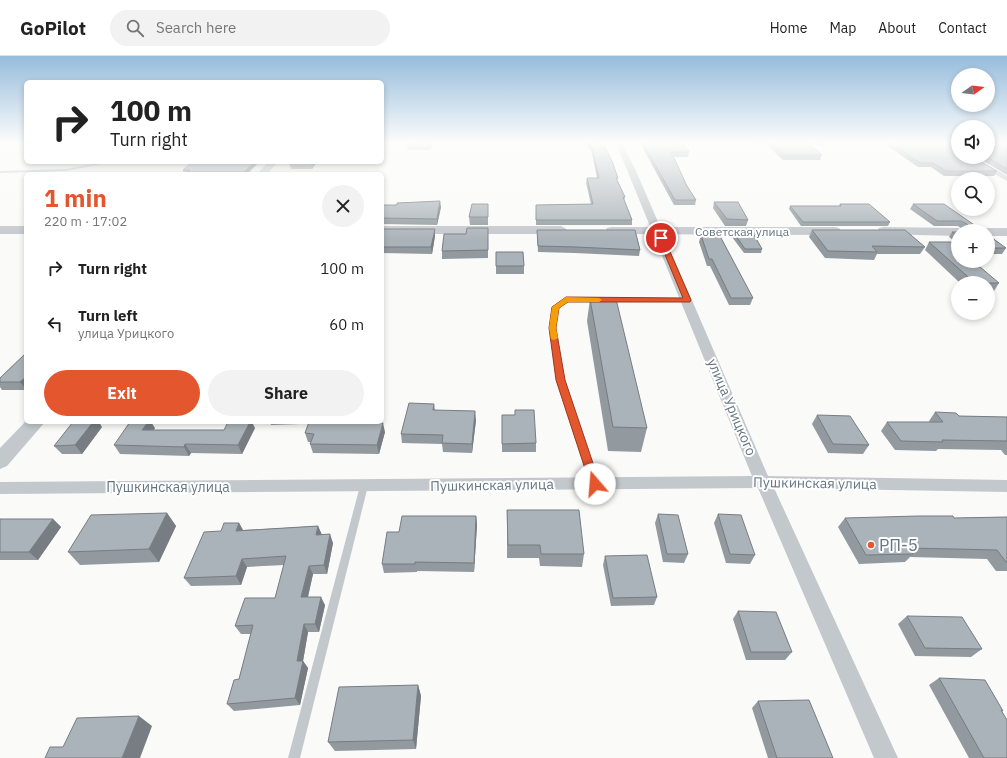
<!DOCTYPE html>
<html lang="en">
<head>
<meta charset="utf-8">
<style>
  :root { --surface:#fff; --page:#f2f2f2; --text:#222; --muted:#767676; --line:#e0e0e0; --accent:#e4572e }
  body { margin:0; font-family:"IBM Plex Sans",sans-serif; background:var(--page); color:var(--text); height:100vh; display:flex; flex-direction:column; font-size:15px; white-space:nowrap }
  * { box-sizing:border-box; margin:0 }
  p { font-size:13px; color:var(--muted) }
  .icon { flex:none; width:22px; height:22px; fill:none; stroke:currentColor; stroke-width:2; stroke-linecap:round; stroke-linejoin:round }
  .map { position:relative; flex:1; overflow:hidden }
  .drawer { position:absolute; left:24px; top:116px; width:360px; height:252px; display:flex; flex-direction:column; background:var(--surface); border-radius:6px; box-shadow:0 2px 6px #0003 }
  .drawer>* { flex:none }
  .banner { position:absolute; left:24px; top:24px; width:360px; height:84px; border-radius:6px; box-shadow:0 2px 6px #0003; background:#fff; color:var(--text); overflow:hidden }
  .needle { width:26px; rotate:76deg }
  .controls { position:absolute; left:951px; top:12px; display:grid; gap:8px }
  .controls a { display:grid; place-items:center; width:44px; height:44px; border-radius:50%; background:var(--surface); box-shadow:0 2px 6px #0003; font-size:20px }
  .pin { position:absolute; display:grid; place-items:center; width:34px; height:34px; color:#fff; margin:-17px; border:2px solid #fff; border-radius:50%; box-shadow:0 1px 4px #0007 }
  .me { position:absolute; width:44px; margin:-22px; rotate:342deg; stroke-linejoin:round; filter:drop-shadow(0 0 3px #0008) }
  .turn { display:flex; align-items:center; gap:14px; height:84px; padding:0 20px; font-size:18px }
  .turn .icon { width:52px; height:52px; stroke-width:2.5 }
  .turn b { display:block; font-size:28px; line-height:34px }
  .round { display:grid; place-items:center; flex:none; width:42px; height:42px; border-radius:21px; background:var(--page) }
  .head { display:flex; align-items:center; justify-content:space-between; height:68px; padding:0 20px }
  h1 { font-size:24px; font-weight:700; line-height:30px; color:var(--accent) }
  .action { display:flex; gap:8px; margin-top:auto; padding:8px 20px }
  .action a { flex:1; height:46px; border-radius:24px; background:var(--accent); color:#fff; font-size:16px; font-weight:700; line-height:46px; text-align:center }
  .action a+a { background:var(--page); color:var(--text) }
  ul { padding:0; list-style:none }
  li { display:flex; align-items:center; gap:12px; height:56px; padding:0 20px }
  li div { flex:1 }
  li b { display:block; font-size:15px }
  li em { font-style:normal }
  header { display:flex; align-items:center; gap:24px; box-sizing:border-box; height:56px; padding:0 20px; background:var(--surface); border-bottom:1px solid var(--line) }
  header strong { font-size:19px }
  nav { display:flex; gap:22px; margin-inline-start:auto; font-size:14px }
  .search { width:280px; height:36px; background:var(--page); display:flex; align-items:center; gap:10px; box-sizing:border-box; padding:0 14px; border-radius:22px; color:var(--muted); font-size:15px }
  .map>svg:first-child { display:block }
  .lines { fill:none; stroke-linecap:round; stroke-linejoin:round }
  .stream { fill:#bbc7cb; fill-rule:evenodd }
  .service { fill:#c3c8cc; fill-rule:evenodd }
  .minor { fill:#c3c8cc; fill-rule:evenodd }
  .tertiary { fill:#c3c8cc; fill-rule:evenodd }
  .wall { fill:#929a9f }
  .shaded-wall { fill:#777d82 }
  .building { fill:#aab3b9; stroke:#777d82 }
  .route { fill:#e4572e; stroke:#94391e }
  .slow { fill:#f59e0b }
  .poi-dot { fill:#e4572e; stroke:#fff; stroke-width:1.5 }
  .labels { text-anchor:middle; dominant-baseline:central; stroke-width:4; stroke-linejoin:round; paint-order:stroke }
  .far-street-label { font-size:12px; fill:#657683; stroke:#fff }
  .street-label { font-size:14px; fill:#657683; stroke:#fff }
  .near-poi-label { font-size:17px; fill:#657683; stroke:#fff; text-anchor:start }
</style>
</head>
<body>
<header>
<strong>GoPilot</strong>
<div class="search"><svg class="icon" aria-label="search" viewBox="0 0 24 24"><circle cx="10" cy="10" r="6"/><path d="M15 15l6 6"/></svg>Search here</div>
<nav><a>Home</a><a>Map</a><a>About</a><a>Contact</a></nav>
</header>
<div class="map">
<svg width="1007" height="702" viewBox="0 0 1007 702">
  <rect width="100%" height="100%" fill="#fafaf8"/>
  <g class="lines">
    <!-- stream -->
    <path class="stream" d="M105 106H111L66 115 0 117V115L66 113Z"/>
    <!-- service -->
    <path class="service" d="M566 242H687L690 244 687 246H567L558 252 555 272 564 324 599 428 598 430 595 431 592 430 591 428 558 324 549 272 552 251Z
      M364 427 367 428 368 430 300 702H288L360 430 361 428Z"/>
    <!-- minor -->
    <path class="minor" d="M616 87H622L636 115 768 420 1007 424V436L774 432 898 702H874L758 432 0 438V426L752 420Z
      M965 101H974L1007 120V125Z"/>
    <!-- tertiary -->
    <path class="tertiary" d="M268 106H278L267 118H257Z
      M0 170H26V178H0Z
      M382 170H561L565 172 567 174 565 176 561 178H382Z
      M611 171H835L839 172 841 175 839 178 835 179 607 178 605 175 607 172Z
      M883 171 958 172 963 175H958V180L879 178 877 175 879 172Z
      M988 172H1007V180H988V175H983Z
      M26 365 45 366 7 410 0 413V392Z"/>
  </g>
  <!-- wall -->
  <path class="wall" d="M408 87H434L430 94H408L407 90Z
    M586 87H603L618 122 617 124 625 141 624 145 632 164V169H536V149L591 148 586 127 587 122H597L591 93H588Z
    M640 87H682L689 96 688 101H673L687 130 696 144 695 149H674Z
    M709 87H826L825 90 810 89 822 99 820 104H783L766 88Z
    M883 87H949L958 93 997 115 994 120H944L931 111H918Z
    M953 87H958V90Z
    M1007 87V119L977 101H988Z
    M259 106 247 118H184L183 114Z
    M317 106 312 113H291L290 109Z
    M714 146 748 164 746 170H725L713 152Z
    M488 148V169H470L469 161Z
    M840 148 890 166 888 170H801L789 153 790 150H839Z
    M913 148H944L983 175H960L962 173 958 170H934L910 153Z
    M382 149 441 151 437 169 382 168Z
    M488 172V202L442 203V195L466 178Z
    M382 173 435 180 432 198 382 197Z
    M537 174 640 194 639 200 575 197 538 196Z
    M812 174 925 191 920 198H877L874 204 825 202 809 181Z
    M952 176H958V188L949 181Z
    M734 177 762 193 761 197H744L732 181Z
    M701 179 753 242 750 249H729L710 210H707L699 186Z
    M988 179 1006 192 1002 198H988Z
    M929 186 999 227 994 235H988V227H960L925 194Z
    M496 196 524 210V218H496Z
    M590 243 647 372 641 396 608 395 587 265Z
    M26 297V334H2L0 331V322Z
    M434 348 435 354 476 364 472 397 443 396 442 388 402 387 401 378Z
    M935 356 959 360 1007 361V399H1005L1001 394 938 393 936 395 895 394 881 375 887 366H930L929 365Z
    M502 359 536 387V396H502Z
    M817 359 869 389 863 398 828 397 812 368Z
    M270 366H301L300 368 271 369Z
    M309 366H344L385 376 379 398 313 397 310 388 311 386H308L305 377Z
    M102 371 82 398H62L54 390Z
    M155 372 154 374H224L255 372 242 398 191 397 189 400 120 398 114 389Z
    M507 454 584 498 582 511 540 510 539 502H507Z
    M167 457 176 470 159 506 80 509 68 496Z
    M658 458 688 498 684 507 663 506 655 467Z
    M718 458 755 499 750 508 726 507 714 467Z
    M476 460 477 469 474 516 417 515V516L384 517 382 508 399 476Z
    M1007 461V515H996L987 503 910 501 905 506 859 508 838 471 845 462H954Z
    M0 463H53L61 471 38 504H0Z
    M239 467 243 474 318 470 322 479 333 487 327 518H313L308 541 325 549 319 576H308L303 605 308 612 300 649 234 655 227 648 239 623 251 578H241L235 570 275 542 284 509 247 511 241 529 191 530 184 522 221 475Z
    M605 500 657 541 654 549 611 550 603 509Z
    M738 555 792 596 785 604H746L733 563Z
    M907 560 982 593 971 601 915 600 898 568Z
    M939 622 1003 655H1002L1007 702H969L929 629Z
    M418 629 421 640 416 693 335 695 328 686Z
    M758 645 833 702H768L752 652Z"/>
  <!-- shaded-wall -->
  <path class="shaded-wall" d="M432 87H434L430 94V90Z
    M254 106H259L247 118H244V116Z
    M314 106H317L312 113 311 109Z
    M440 145 441 151 437 169V163Z
    M435 173V180L432 198 431 191Z
    M26 321V333L20 326Z
    M475 355 476 364 472 397V388Z
    M93 366H99L102 371 82 398 75 389Z
    M148 366H151L155 372 148 383 142 374Z
    M250 366H252L255 372 242 398 238 389Z
    M383 367 385 376 379 398 377 389Z
    M185 388 191 397 189 400 184 391Z
    M167 457 176 470 159 506 149 493Z
    M476 460 477 469 474 516V507Z
    M53 463 61 471 38 504 29 496Z
    M239 467 244 476 236 475Z
    M318 470 322 479H316Z
    M330 478 333 487 327 518 324 509Z
    M242 503 247 511 241 529 236 520Z
    M309 510 313 518 306 549 301 541Z
    M321 541 325 549 319 576 315 568Z
    M304 568 308 576 302 611 303 605 308 612 300 649 295 642 297 605Z
    M418 629 421 640 416 693 413 684Z
    M139 660 152 670 140 702H122Z"/>
  <!-- building -->
  <path class="building" d="M408 87H432L430 90H407Z
    M588 87H603L612 105 618 122H616L625 141H623L632 164H536V149L593 148 587 122H599L591 88H588Z
    M643 87H682L689 96H670L675 104 687 130 696 144H675Z
    M772 87H808L822 99H784Z
    M891 87H949L958 93V101H972L997 115H946L933 107H920Z
    M988 87H1007V113L987 101H988Z
    M192 106H254L244 116H187L190 114H183Z
    M293 106H314L311 109H290Z
    M440 145 437 163 382 162V149H397V147Z
    M714 146H738L748 164 727 163Z
    M472 148H488V161H469Z
    M840 148H869L890 166H803L790 150H841Z
    M913 148H944L983 175H962L963 171 968 170 967 168 961 165H937Z
    M467 172H488V194L442 195 444 178H466Z
    M382 173H435L431 191H382Z
    M537 174H635L640 194 576 191 538 190Z
    M812 174H905L925 191 872 190 877 196 828 195Z
    M952 176H958V180Z
    M734 177H753L762 193H745Z
    M701 179 720 180 753 242H731L712 203H709Z
    M988 179 1006 192H988Z
    M929 186H951L958 192V205H973L999 227H975Z
    M496 196H523L524 210H496Z
    M590 243H616L647 372 613 371Z
    M26 297V321L20 326H0V322Z
    M409 347 434 348 433 354 475 355 472 388 442 387 443 379 401 378Z
    M515 354H534L536 387 502 388V359H515Z
    M935 356 956 357 959 360 1007 361V385L942 384 943 386 901 385 887 366H943Z
    M817 359 850 360 869 389 833 388Z
    M73 366H93L75 389 54 390Z
    M130 366H148L142 374H224L228 366H250L238 389 185 388 184 391 114 389Z
    M309 366H341L383 367 377 389 310 388 314 378 305 377Z
    M507 454H579L584 498H541L540 489H508Z
    M167 457 149 493 68 496 91 459Z
    M658 458 678 459 688 498H667Z
    M718 458 741 459 755 499 730 498Z
    M402 460H476L474 507 415 506V508H382L387 476H399Z
    M918 460H953L954 462 1007 461V506H1006L997 494 909 492 913 498 866 499 845 462Z
    M0 463H53L29 496H0Z
    M224 467H239L236 475 318 470 316 479 330 478 324 509 309 510 301 541H321L315 568H304L297 605H303L295 642 227 648 234 624 239 623 253 569 235 570 245 542H275L286 500 242 503 236 520 184 522 204 476 221 475Z
    M647 499 657 541 613 542 605 500Z
    M738 555 776 556 792 596H751Z
    M907 560 962 561 982 593 925 592Z
    M939 622 985 624 1003 655 1001 654 1007 664V702H984Z
    M418 629 413 684 328 686 339 631Z
    M809 644 833 702H777L758 645Z
    M139 660 122 702H45L50 691H63L77 662Z"/>
  <!-- sky -->
  <linearGradient id="sky" x2="0" y2="1"><stop stop-color="#96bcdc"/><stop offset="0.47" stop-color="#fdfdfc"/><stop offset="1" stop-color="#fdfdfc" stop-opacity="0"/></linearGradient>
  <rect width="1007" height="185" fill="url(#sky)"/>
  <!-- route -->
  <path class="route" d="M661 180 664 182 691 244 690 246H568L559 252 556 272 565 324 600 428 599 431 595 432 591 431 590 428 556 324 549 272 552 251 566 241 683 242 658 182Z"/>
  <!-- slow -->
  <path class="slow" d="M566 241 599 242 602 244 599 246H568L559 252 556 272 558 282 554 284 551 283 549 272 552 251Z"/>
  <!-- markers -->
  <circle class="poi-dot" cx="871" cy="489" r="4"/>
  <g class="labels">
    <!-- far-street labels -->
    <g class="far-street-label">
      <text x="742" y="175">Советская улица</text>
    </g>
    <!-- street labels -->
    <g class="street-label">
      <text transform="translate(732 351) rotate(67)">улица Урицкого</text>
      <text transform="translate(815 427) rotate(1)">Пушкинская улица</text>
      <text transform="translate(492 429) rotate(-1)">Пушкинская улица</text>
      <text x="168" y="431">Пушкинская улица</text>
    </g>
    <!-- near-poi labels -->
    <g class="near-poi-label">
      <text x="879" y="489">РП-5</text>
    </g>
  </g>
</svg>
<div class="controls">
<a><svg class="needle" viewBox="-14 -14 28 28"><path d="M0-13l5 13h-10z" fill="#e53935"/><path d="M0 13l5-13h-10z" fill="#767676"/></svg></a>
<a><svg class="icon" aria-label="sound" viewBox="0 0 24 24"><path d="M4 9h4l5-4v14l-5-4H4zM17 9q2 3 0 6"/></svg></a>
<a><svg class="icon" aria-label="search" viewBox="0 0 24 24"><circle cx="10" cy="10" r="6"/><path d="M15 15l6 6"/></svg></a>
<a>+</a>
<a>−</a>
</div>
<div class="pin" style="left:661px;top:182px;background:#d93025"><svg class="icon" aria-label="arrive" viewBox="0 0 24 24"><path d="M6 21V4h12l-3 4 3 4H6"/></svg></div>
<svg class="me" style="left:595px;top:428px" viewBox="-20 -20 40 40"><circle r="19" fill="#fff"/><path d="M0-13L10 11 0 6-10 11z" fill="#e4572e"/></svg>
<div class="banner">
<div class="turn"><svg class="icon" aria-label="right" viewBox="0 0 24 24"><path d="M7 20v-9h11M14 6l5 5-5 5"/></svg><div><b>100 m</b>Turn right</div></div>
</div>
<section class="drawer">
<div class="head"><div><h1>1 min</h1><p>220 m · 17:02</p></div><a class="round"><svg class="icon" aria-label="close" viewBox="0 0 24 24"><path d="M6 6l12 12M18 6L6 18"/></svg></a></div>
<ul>
<li><svg class="icon" aria-label="right" viewBox="0 0 24 24"><path d="M7 20v-9h11M14 6l5 5-5 5"/></svg><div><b>Turn right</b></div><em>100 m</em></li>
<li><svg class="icon" aria-label="left" viewBox="0 0 24 24"><path d="M17 20v-9H6M10 6l-5 5 5 5"/></svg><div><b>Turn left</b><p>улица Урицкого</p></div><em>60 m</em></li>
</ul>
<div class="action"><a>Exit</a><a>Share</a></div>
</section>
</div>
</body>
</html>
